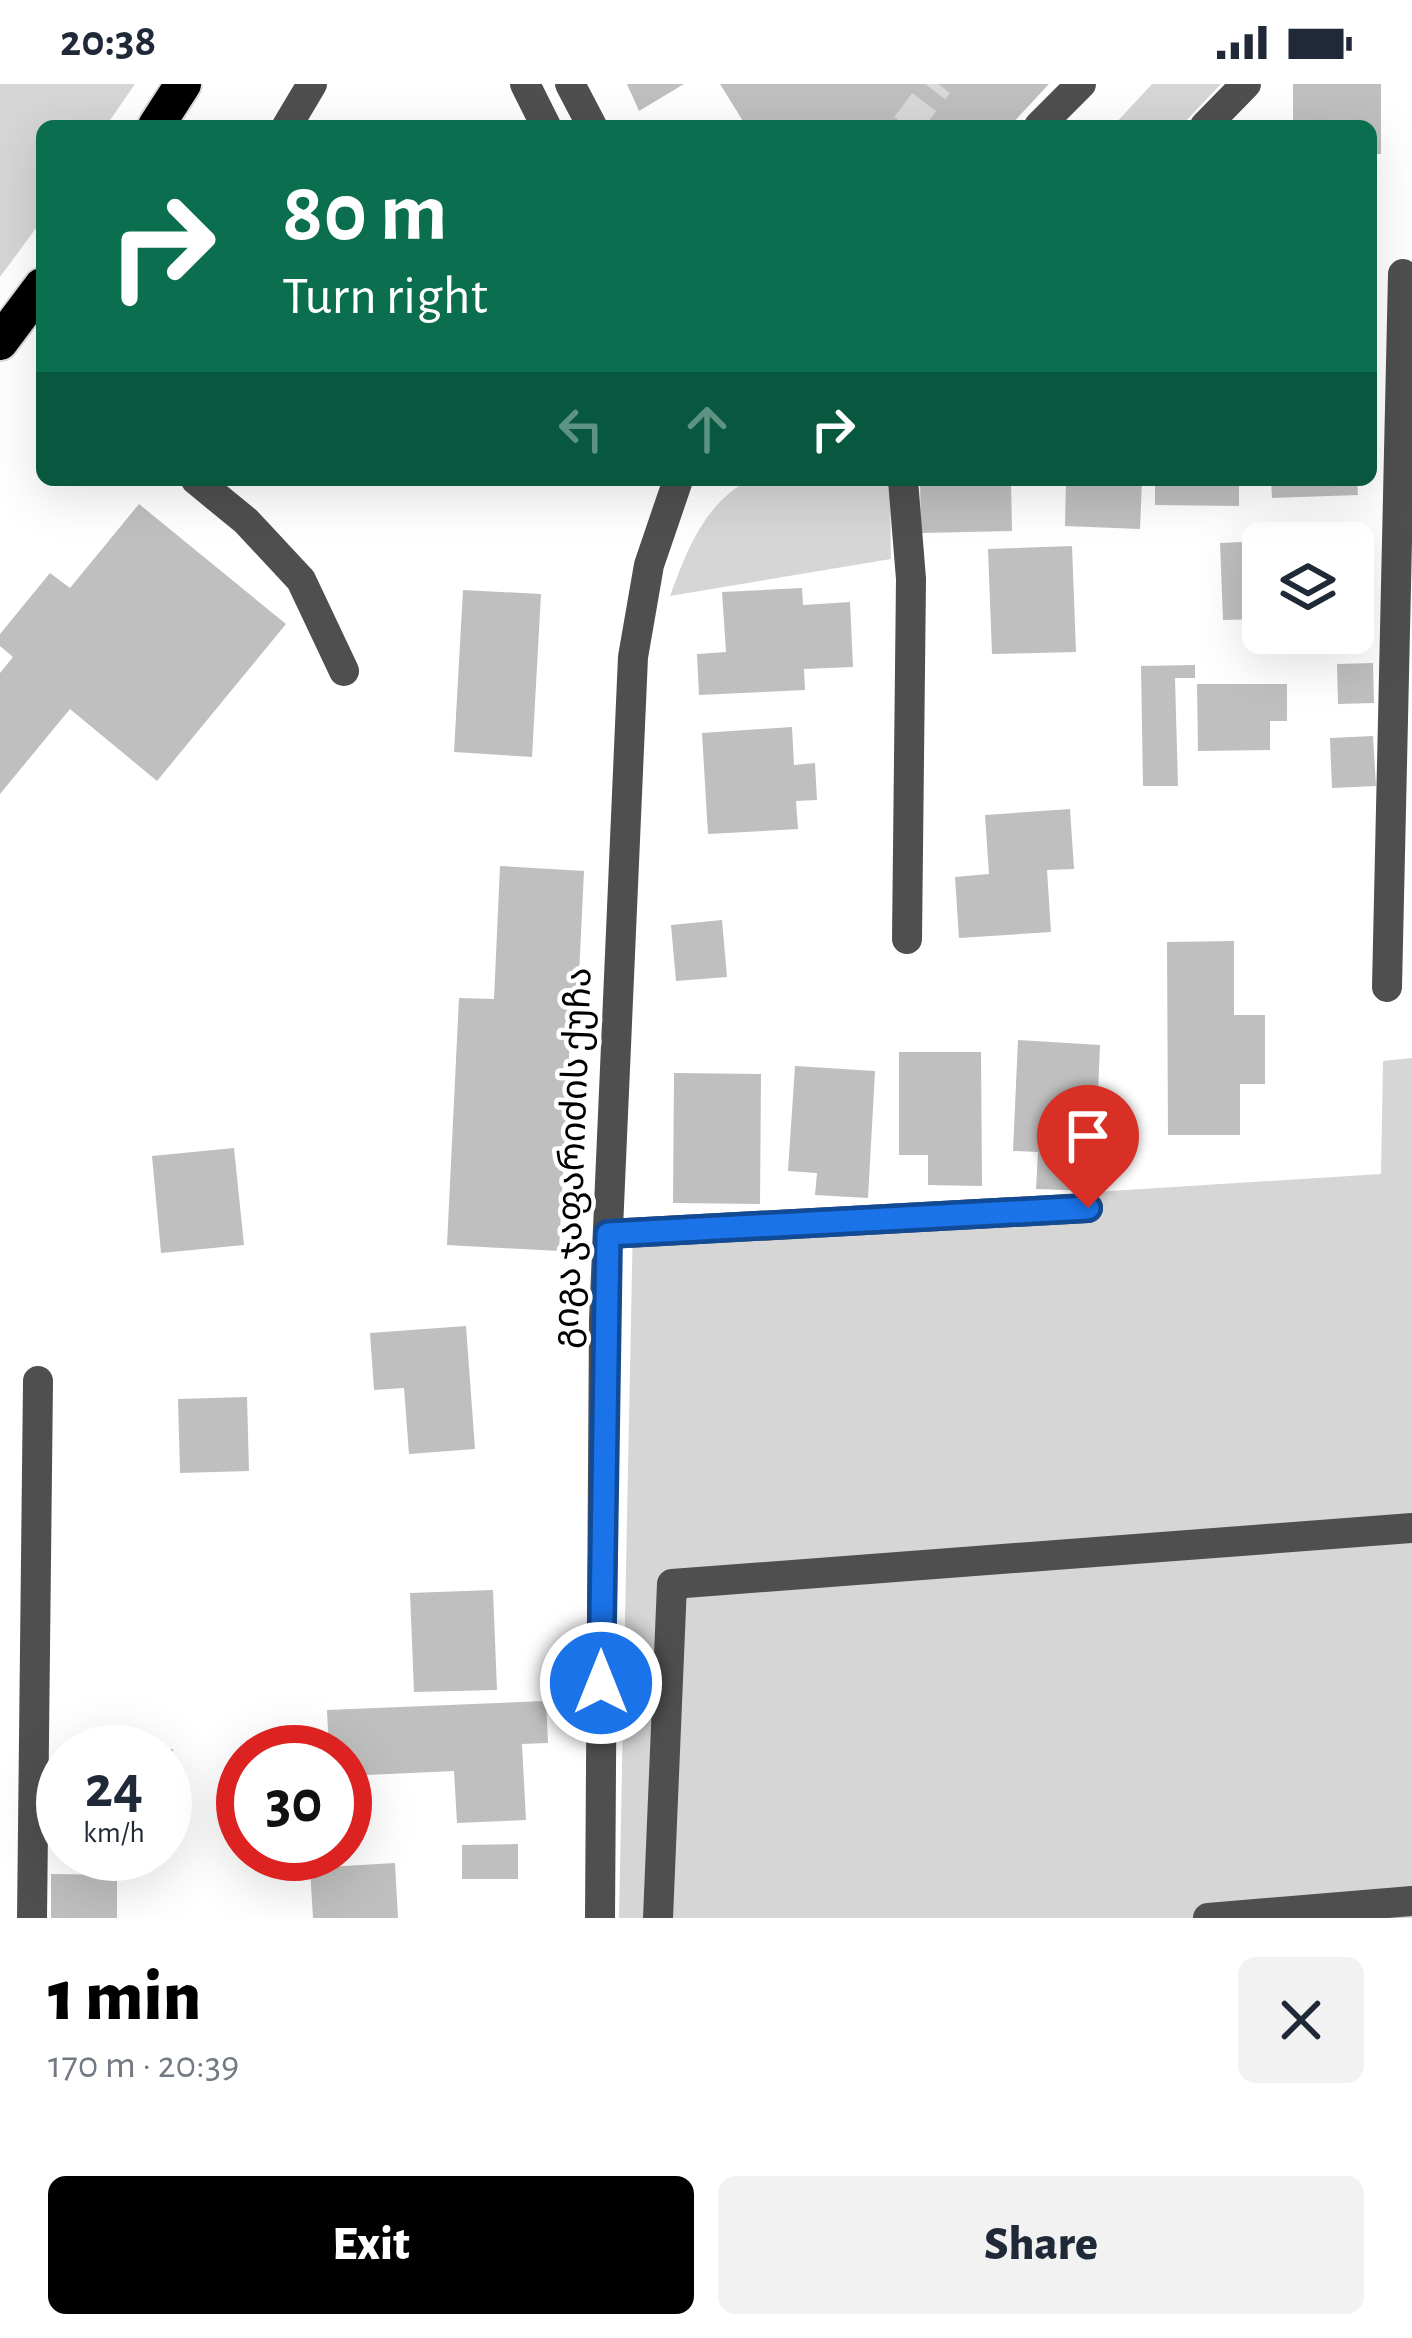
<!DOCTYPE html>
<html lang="en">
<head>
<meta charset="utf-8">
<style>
  :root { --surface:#fff; --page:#f2f2f3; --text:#1f2937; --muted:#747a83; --accent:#000 }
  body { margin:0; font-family:"Alegreya Sans","Noto Sans Georgian",sans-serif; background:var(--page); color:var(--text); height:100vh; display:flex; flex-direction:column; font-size:45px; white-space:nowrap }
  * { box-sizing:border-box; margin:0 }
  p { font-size:39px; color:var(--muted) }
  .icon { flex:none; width:66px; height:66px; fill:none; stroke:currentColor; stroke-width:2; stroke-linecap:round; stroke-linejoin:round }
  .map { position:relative; height:1834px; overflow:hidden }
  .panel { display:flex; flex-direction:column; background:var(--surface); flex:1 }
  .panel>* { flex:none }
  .guide { position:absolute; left:36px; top:36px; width:1341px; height:366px; border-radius:18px; box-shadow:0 12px 48px #0002; background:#0b6e4f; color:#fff; overflow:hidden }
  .fabs { position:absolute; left:1242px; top:438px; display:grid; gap:24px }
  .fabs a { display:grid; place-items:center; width:132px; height:132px; border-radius:18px; background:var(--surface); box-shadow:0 12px 48px #0002; font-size:60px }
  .speed { position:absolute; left:36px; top:1641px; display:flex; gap:24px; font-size:60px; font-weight:700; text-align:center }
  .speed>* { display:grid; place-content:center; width:156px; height:156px; border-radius:50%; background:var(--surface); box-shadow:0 12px 48px #0002; line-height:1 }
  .speed small { font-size:30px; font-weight:400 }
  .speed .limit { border:18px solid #d22; background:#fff; color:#111 }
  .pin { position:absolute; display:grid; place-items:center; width:102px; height:102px; color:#fff; margin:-123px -51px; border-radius:50% 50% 50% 0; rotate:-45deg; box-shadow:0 0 12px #0007 }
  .pin .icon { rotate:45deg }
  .me { position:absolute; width:132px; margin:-66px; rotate:0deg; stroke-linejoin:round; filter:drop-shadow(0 0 9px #0008) }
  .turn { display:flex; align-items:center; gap:42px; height:252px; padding:0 48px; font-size:54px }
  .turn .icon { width:156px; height:156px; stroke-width:2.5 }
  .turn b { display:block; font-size:84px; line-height:102px }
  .lanes { display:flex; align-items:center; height:114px; padding:0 48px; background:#0003; justify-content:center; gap:60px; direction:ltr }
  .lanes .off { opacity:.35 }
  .round { display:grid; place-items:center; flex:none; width:126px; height:126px; border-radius:18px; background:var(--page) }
  .head { display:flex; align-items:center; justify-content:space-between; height:204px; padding:0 48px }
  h1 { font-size:72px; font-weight:800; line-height:90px; color:var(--accent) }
  .button { display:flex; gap:24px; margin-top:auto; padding:24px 48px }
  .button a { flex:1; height:138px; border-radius:18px; background:var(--accent); color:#fff; font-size:48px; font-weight:800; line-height:138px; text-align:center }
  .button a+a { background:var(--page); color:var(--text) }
  .status { display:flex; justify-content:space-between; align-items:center; height:84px; padding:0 60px; background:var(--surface); direction:ltr }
  .status svg { height:33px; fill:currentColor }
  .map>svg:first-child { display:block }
  .green { fill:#d6d6d6 }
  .building { fill:#bfbfbf }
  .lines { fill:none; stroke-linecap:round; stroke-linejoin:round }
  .minor-tunnel { stroke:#d9d9d9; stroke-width:30; stroke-dasharray:30 15; stroke-linecap:butt }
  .highway-casing { stroke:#dbdbdb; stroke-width:40 }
  .minor { stroke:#4f4f4f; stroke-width:30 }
  .highway { stroke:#000; stroke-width:36 }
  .route-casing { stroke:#114b97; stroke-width:30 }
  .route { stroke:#1a73e8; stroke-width:21 }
  .labels { text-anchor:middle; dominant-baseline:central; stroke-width:9; stroke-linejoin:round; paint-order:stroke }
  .street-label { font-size:36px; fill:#000; stroke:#fff }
</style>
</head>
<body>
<div class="status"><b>20:38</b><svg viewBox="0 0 49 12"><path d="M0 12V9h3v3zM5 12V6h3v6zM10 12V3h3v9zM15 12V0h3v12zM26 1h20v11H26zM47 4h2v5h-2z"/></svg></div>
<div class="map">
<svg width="1412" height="1834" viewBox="0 0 1412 1834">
  <rect width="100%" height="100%" fill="#fff"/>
  <!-- green -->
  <path class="green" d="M0 0H135L106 42H42V136L0 193Z
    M1152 0H1221L1181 42H1113Z
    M749 396H890L891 475 670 512C687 466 704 420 749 396Z
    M1412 974V1834H619L633 1137 1381 1090 1383 977Z"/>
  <!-- building -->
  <path class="building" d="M627 0H684L639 27Z
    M720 0H1049L1010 42H746Z
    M1293 0H1381V70H1371V42H1293Z
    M920 396H1011L1012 447 921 449Z
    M1066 396H1142L1140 445 1065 442Z
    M1155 396H1239V422L1155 421Z
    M1271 396H1357L1358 411 1272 414Z
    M139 420 286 540 157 697 70 625 0 710V589L13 573 0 562V550L50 489 70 504Z
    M1263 457V535L1223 536 1220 459Z
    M1072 462 1076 568 992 570 988 465Z
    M802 504 803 521 850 518 853 583 804 585 805 606 699 611 697 570 726 568 722 508Z
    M463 506 541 510 532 673 454 668Z
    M1373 579 1374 619 1338 620 1337 580Z
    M1195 581V594H1175L1178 702H1143L1141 582Z
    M1197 600H1287V637H1270V666L1198 667Z
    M792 643 794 681 815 679 817 716 796 717 798 745 708 750 702 649Z
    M1373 652 1376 702 1332 704 1330 654Z
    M1070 725 1074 785 1047 786 1051 848 959 854 955 793 989 790 985 731Z
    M500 782 584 787 577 933H571L559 1167 447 1161 459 914 494 915Z
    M722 836 727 893 676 897 671 841Z
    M1234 857V931H1265V1000H1240V1051H1168L1167 858Z
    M1018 956 1100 961 1094 1107 1036 1105 1038 1068 1013 1067Z
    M899 968H981L982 1102 928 1101V1071H899Z
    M795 982 875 987 868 1114 815 1111 817 1089 788 1087Z
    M674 989 761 990 760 1120 673 1119Z
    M234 1064 244 1161 161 1169 152 1072Z
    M466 1242 475 1365 409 1370 404 1304 374 1306 370 1249Z
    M247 1313 249 1387 180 1389 178 1315Z
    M493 1506 497 1606 414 1608 410 1509Z
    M546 1617 548 1659 522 1660 526 1736 457 1739 454 1687 345 1692V1668H329L327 1626Z
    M165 1665H173L172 1744H165Z
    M518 1760V1795H462V1761Z
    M395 1779 398 1834H313L310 1784Z
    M51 1790 117 1791V1834H51Z"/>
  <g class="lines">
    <!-- minor-tunnel -->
    <path class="minor-tunnel" d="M906 42 938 0"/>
    <defs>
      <path id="highway" d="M156 42 183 0
        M0 258 42 202"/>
    </defs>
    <!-- highway casing -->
    <use href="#highway" class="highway-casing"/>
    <!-- minor -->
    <path class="minor" d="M525 0 546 42
      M570 0 592 42
      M287 42 312 0
      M1039 42 1081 0
      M1205 42 1246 0
      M196 396 246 437 301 496 344 587
      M903 396 911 495 907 855
      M1387 903 1403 190
      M608 1150 1088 1124
      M32 1834 38 1297
      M600 1834 604 1236 633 573 649 481 678 396
      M658 1834 672 1500 1412 1444
      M1208 1834 1412 1817"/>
    <!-- highway -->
    <use href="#highway" class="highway"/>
  </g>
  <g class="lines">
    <defs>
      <path id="route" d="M601 1599 608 1150 1088 1124"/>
    </defs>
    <!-- route casing -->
    <use href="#route" class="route-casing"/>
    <!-- route -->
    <use href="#route" class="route"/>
  </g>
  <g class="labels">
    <!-- street labels -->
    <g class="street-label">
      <text transform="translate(573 1074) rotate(-88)">გიგა ჯაფარიძის ქუჩა</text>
    </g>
  </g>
</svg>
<div class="fabs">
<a><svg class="icon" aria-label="layers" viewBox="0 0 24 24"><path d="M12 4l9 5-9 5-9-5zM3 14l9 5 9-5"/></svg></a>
</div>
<div class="speed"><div>24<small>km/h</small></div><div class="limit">30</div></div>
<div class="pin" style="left:1088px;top:1124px;background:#d93025"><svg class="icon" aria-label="arrive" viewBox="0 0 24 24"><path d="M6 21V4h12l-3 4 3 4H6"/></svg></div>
<svg class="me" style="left:601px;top:1599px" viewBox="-20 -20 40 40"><circle r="17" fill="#1a73e8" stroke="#fff" stroke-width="3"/><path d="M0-11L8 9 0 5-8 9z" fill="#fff"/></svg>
<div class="guide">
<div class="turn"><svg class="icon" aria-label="right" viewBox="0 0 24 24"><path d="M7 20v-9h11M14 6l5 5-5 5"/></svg><div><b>80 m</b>Turn right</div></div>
<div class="lanes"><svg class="icon off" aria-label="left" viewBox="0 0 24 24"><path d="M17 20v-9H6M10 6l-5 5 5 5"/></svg><svg class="icon off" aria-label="ahead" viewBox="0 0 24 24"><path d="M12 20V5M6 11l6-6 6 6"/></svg><svg class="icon" aria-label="right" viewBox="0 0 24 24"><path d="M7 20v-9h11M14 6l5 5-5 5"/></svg></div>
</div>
</div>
<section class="panel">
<div class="head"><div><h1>1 min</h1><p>170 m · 20:39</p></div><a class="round"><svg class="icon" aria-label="close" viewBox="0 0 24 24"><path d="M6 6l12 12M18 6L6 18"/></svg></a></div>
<div class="button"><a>Exit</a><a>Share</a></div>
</section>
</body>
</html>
